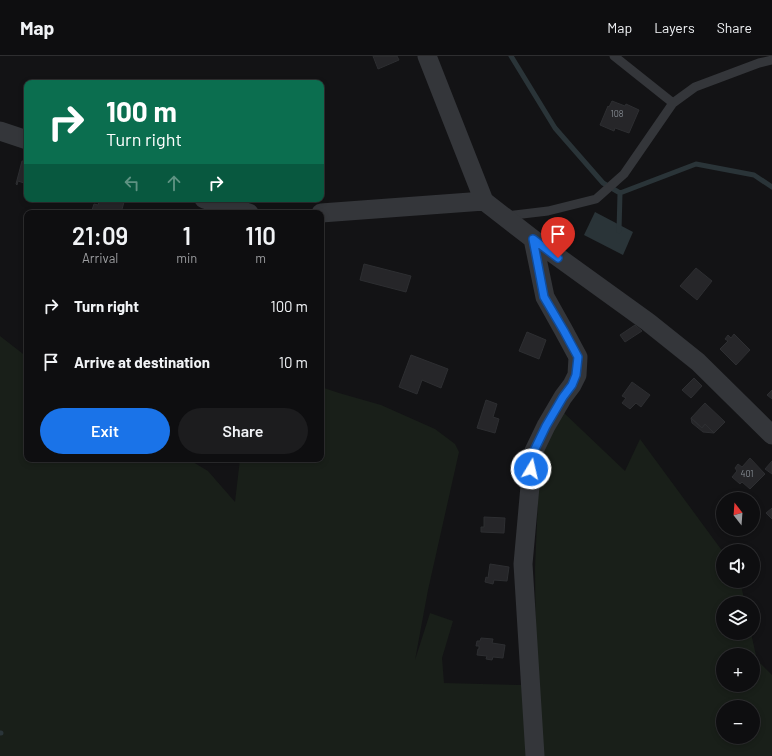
<!DOCTYPE html>
<html lang="en">
<head>
<meta charset="utf-8">
<style>
  :root { --surface:#0e0e10; --page:#1c1c1e; --text:#f1f3f6; --muted:#9b9c9f; --line:#2e2e30; --accent:#1a73e8 }
  body { margin:0; font-family:Barlow,sans-serif; background:var(--page); color:var(--text); height:100vh; display:flex; flex-direction:column; font-size:15px; white-space:nowrap }
  * { box-sizing:border-box; margin:0 }
  p { font-size:13px; color:var(--muted) }
  .icon { flex:none; width:22px; height:22px; fill:none; stroke:currentColor; stroke-width:2; stroke-linecap:round; stroke-linejoin:round }
  .map { position:relative; flex:1; overflow:hidden }
  .details { position:absolute; left:24px; top:154px; width:300px; height:252px; display:flex; flex-direction:column; background:var(--surface); border-radius:8px; box-shadow:0 2px 6px #0003,0 0 0 1px var(--line) }
  .details>* { flex:none }
  .guide { position:absolute; left:24px; top:24px; width:300px; height:122px; border-radius:8px; box-shadow:0 2px 6px #0003,0 0 0 1px var(--line); background:#0b6e4f; color:#fff; overflow:hidden }
  .needle { width:26px; rotate:343deg }
  .fabs { position:absolute; left:716px; top:436px; display:grid; gap:8px }
  .fabs a { display:grid; place-items:center; width:44px; height:44px; border-radius:50%; background:var(--surface); box-shadow:0 2px 6px #0003,0 0 0 1px var(--line); font-size:20px }
  .pin { position:absolute; display:grid; place-items:center; width:34px; height:34px; color:#fff; margin:-41px -17px; border-radius:50% 50% 50% 0; rotate:-45deg; box-shadow:0 0 4px #0007 }
  .pin .icon { rotate:45deg }
  .me { position:absolute; width:44px; margin:-22px; rotate:9deg; stroke-linejoin:round; filter:drop-shadow(0 0 3px #0008) }
  .turn { display:flex; align-items:center; gap:14px; height:84px; padding:0 16px; font-size:18px }
  .turn .icon { width:52px; height:52px; stroke-width:2.5 }
  .turn b { display:block; font-size:28px; line-height:34px }
  .lanes { display:flex; align-items:center; height:38px; padding:0 16px; background:#0003; justify-content:center; gap:20px; direction:ltr }
  .lanes .off { opacity:.35 }
  .eta { display:flex; justify-content:space-evenly; align-items:center; height:68px; text-align:center }
  .eta b { font-size:24px; font-weight:600; line-height:28px }
  .cta { display:flex; gap:8px; margin-top:auto; padding:8px 16px }
  .cta a { flex:1; height:46px; border-radius:24px; background:var(--accent); color:#fff; font-size:16px; font-weight:600; line-height:46px; text-align:center }
  .cta a+a { background:var(--page); color:var(--text) }
  ul { padding:0; list-style:none }
  li { display:flex; align-items:center; gap:12px; height:56px; padding:0 16px }
  li div { flex:1 }
  li b { display:block; font-size:15px }
  li em { font-style:normal }
  header { display:flex; align-items:center; gap:24px; box-sizing:border-box; height:56px; padding:0 20px; background:var(--surface); border-bottom:1px solid var(--line) }
  header strong { font-size:19px }
  nav { display:flex; gap:22px; margin-inline-start:auto; font-size:14px }
  .map>svg:first-child { display:block }
  .green { fill:#191f19; fill-rule:evenodd }
  .water { fill:#2a3438 }
  .lines { fill:none; stroke-linecap:round; stroke-linejoin:round }
  .stream { stroke:#2a3438; stroke-width:5 }
  .building { fill:#262629; stroke:#2d2e31 }
  .lane { stroke:#34363a; stroke-width:9 }
  .street { stroke:#34363a; stroke-width:19 }
  .route-casing { stroke:#114b97; stroke-width:10 }
  .route { stroke:#1a73e8; stroke-width:7 }
  .labels { text-anchor:middle; dominant-baseline:central; stroke-width:4; stroke-linejoin:round; paint-order:stroke }
  .number-label { font-size:9px; fill:#848a91 }
</style>
</head>
<body>
<header>
<strong>Map</strong>
<nav><a>Map</a><a>Layers</a><a>Share</a></nav>
</header>
<div class="map">
<svg width="772" height="700" viewBox="0 0 772 700">
  <rect width="100%" height="100%" fill="#131315"/>
  <!-- green -->
  <path class="green" d="M0 280 27 301V403H188L208 415 235 446 240 403H321V331L339 337 381 349 435 373 455 388 459 396 428 534 415 604 430 557 453 565 442 602 444 627 519 629 538 628 536 606 535 512 540 396 563 356 625 415 640 383 723 496V525H740L745 547H723V577H751L757 604 772 619V700H0ZM723 599H753V629H723ZM723 651H753V681H723Z"/>
  <!-- water -->
  <path class="water" d="M595 156 633 176 623 199 584 179Z"/>
  <g class="lines">
    <!-- stream -->
    <path class="stream" d="M511 0 555 72 603 127 620 137 696 108 754 119 772 131
      M619 175 620 137
      M0 677H1"/>
  </g>
  <!-- building -->
  <path class="building" d="M373 0H397L399 4 378 13Z
    M612 45 625 50 626 48 639 54 629 77 615 72 614 75 600 69 608 50 609 51Z
    M22 105 27 106V128L18 125 17 129 16 128Z
    M100 143H114L124 146 121 157H91L94 148 98 149Z
    M364 208 411 220 406 236 360 224Z
    M696 212 712 225 697 244 680 230Z
    M635 269 642 275 625 286 620 279Z
    M527 276 546 284 539 303 519 295Z
    M734 278 750 294 736 309 720 293 728 285 725 283 728 279 731 282Z
    M411 299 448 313 441 332 422 324 417 338 399 331Z
    M694 322 702 330 691 342 682 334Z
    M632 326 650 339 641 351 636 347 630 353 622 347 626 342 622 340Z
    M772 334V343L767 339Z
    M486 344 497 348 493 361 499 363 495 377 477 372Z
    M705 347 725 366 714 377 705 368 702 372 691 362Z
    M691 362 702 372 705 368 714 377 703 376 692 367Z
    M750 402 765 418 750 433 742 426 740 428 732 421 737 415 735 412 738 408 742 411Z
    M772 405V418L765 413Z
    M772 452V463L766 457Z
    M484 461 505 462 504 477 481 476V471H484Z
    M490 508 509 511 507 525 494 524 493 528 485 526 486 521 488 522Z
    M481 582 493 583 492 587 505 589 503 602 493 601 492 604 486 603 487 600 477 599 478 593H479V590H476L477 585H480Z"/>
  <g class="lines">
    <!-- lane -->
    <path class="lane" d="M614 0 673 47
      M506 160 548 155 596 143 624 118 673 47 695 31 759 7 772 4"/>
    <!-- street -->
    <path class="street" d="M427 0 484 145 533 183 545 241 564 275 578 301 577 319 572 329 563 341 546 370 533 397 523 508 535 700
      M0 75 27 84
      M204 143 249 157
      M321 157 484 145
      M533 183 648 266 698 306 772 379"/>
  </g>
  <g class="lines">
    <defs>
      <path id="route" d="M531 413 533 397 546 370 563 341 572 329 576 319 578 301 564 275 544 241 533 183 558 202"/>
    </defs>
    <!-- route casing -->
    <use href="#route" class="route-casing"/>
    <!-- route -->
    <use href="#route" class="route"/>
  </g>
  <g class="labels">
    <!-- number labels -->
    <g class="number-label">
      <text x="617" y="57">108</text>
      <text x="747" y="417">401</text>
    </g>
  </g>
</svg>
<div class="fabs">
<a><svg class="needle" viewBox="-14 -14 28 28"><path d="M0-13l5 13h-10z" fill="#e53935"/><path d="M0 13l5-13h-10z" fill="#9b9c9f"/></svg></a>
<a><svg class="icon" aria-label="sound" viewBox="0 0 24 24"><path d="M4 9h4l5-4v14l-5-4H4zM17 9q2 3 0 6"/></svg></a>
<a><svg class="icon" aria-label="layers" viewBox="0 0 24 24"><path d="M12 4l9 5-9 5-9-5zM3 14l9 5 9-5"/></svg></a>
<a>+</a>
<a>−</a>
</div>
<div class="pin" style="left:558px;top:202px;background:#d93025"><svg class="icon" aria-label="arrive" viewBox="0 0 24 24"><path d="M6 21V4h12l-3 4 3 4H6"/></svg></div>
<svg class="me" style="left:531px;top:413px" viewBox="-20 -20 40 40"><circle r="17" fill="#1a73e8" stroke="#fff" stroke-width="3"/><path d="M0-11L8 9 0 5-8 9z" fill="#fff"/></svg>
<div class="guide">
<div class="turn"><svg class="icon" aria-label="right" viewBox="0 0 24 24"><path d="M7 20v-9h11M14 6l5 5-5 5"/></svg><div><b>100 m</b>Turn right</div></div>
<div class="lanes"><svg class="icon off" aria-label="left" viewBox="0 0 24 24"><path d="M17 20v-9H6M10 6l-5 5 5 5"/></svg><svg class="icon off" aria-label="ahead" viewBox="0 0 24 24"><path d="M12 20V5M6 11l6-6 6 6"/></svg><svg class="icon" aria-label="right" viewBox="0 0 24 24"><path d="M7 20v-9h11M14 6l5 5-5 5"/></svg></div>
</div>
<section class="details">
<div class="eta">
<div><b>21:09</b><p>Arrival</p></div>
<div><b>1</b><p>min</p></div>
<div><b>110</b><p>m</p></div>
</div>
<ul>
<li><svg class="icon" aria-label="right" viewBox="0 0 24 24"><path d="M7 20v-9h11M14 6l5 5-5 5"/></svg><div><b>Turn right</b></div><em>100 m</em></li>
<li><svg class="icon" aria-label="arrive" viewBox="0 0 24 24"><path d="M6 21V4h12l-3 4 3 4H6"/></svg><div><b>Arrive at destination</b></div><em>10 m</em></li>
</ul>
<div class="cta"><a>Exit</a><a>Share</a></div>
</section>
</div>
</body>
</html>
